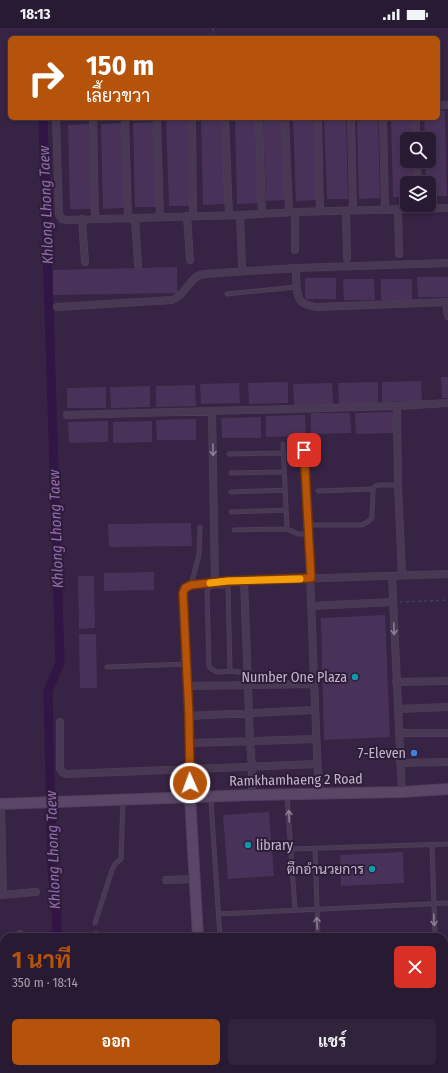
<!DOCTYPE html>
<html lang="th">
<head>
<meta charset="utf-8">
<style>
  :root { --surface:#291a33; --page:#31233b; --text:#f1f3f6; --muted:#a5a1ac; --line:#45384e; --accent:#b45309 }
  body { margin:0; font-family:"Fira Sans Condensed",Sarabun,sans-serif; background:var(--page); color:var(--text); height:100vh; display:flex; flex-direction:column; font-size:15px; white-space:nowrap }
  * { box-sizing:border-box; margin:0 }
  p { font-size:13px; color:var(--muted) }
  .icon { flex:none; width:22px; height:22px; fill:none; stroke:currentColor; stroke-width:2; stroke-linecap:round; stroke-linejoin:round }
  .map { position:relative; flex:1; overflow:hidden }
  .sheet { position:absolute; left:0px; top:905px; width:448px; height:140px; display:flex; flex-direction:column; background:var(--surface); border-radius:12px 12px 0 0; box-shadow:0 2px 6px #0003,0 0 0 1px var(--line) }
  .sheet>* { flex:none }
  .top-card { position:absolute; left:8px; top:8px; width:432px; height:84px; border-radius:6px; box-shadow:0 2px 6px #0003,0 0 0 1px var(--line); background:#b45309; color:#fff; overflow:hidden }
  .fabs { position:absolute; left:400px; top:104px; display:grid; gap:8px }
  .fabs a { display:grid; place-items:center; width:36px; height:36px; border-radius:6px; background:var(--surface); box-shadow:0 2px 6px #0003,0 0 0 1px var(--line); font-size:20px }
  .pin { position:absolute; display:grid; place-items:center; width:34px; height:34px; color:#fff; margin:-17px; border-radius:8px; box-shadow:0 2px 6px #0006 }
  .me { position:absolute; width:44px; margin:-22px; rotate:358deg; stroke-linejoin:round; filter:drop-shadow(0 0 3px #0008) }
  .turn { display:flex; align-items:center; gap:14px; height:84px; padding:0 12px; font-size:18px }
  .turn .icon { width:52px; height:52px; stroke-width:2.5 }
  .turn b { display:block; font-size:28px; line-height:34px }
  .round { display:grid; place-items:center; flex:none; width:42px; height:42px; border-radius:6px; background:var(--page) }
  .head { display:flex; align-items:center; justify-content:space-between; height:68px; padding:0 12px }
  h1 { font-size:24px; font-weight:700; line-height:30px; color:var(--accent) }
  .cta { display:flex; gap:8px; margin-top:auto; padding:8px 12px }
  .cta a { flex:1; height:46px; border-radius:6px; background:var(--accent); color:#fff; font-size:16px; font-weight:700; line-height:46px; text-align:center }
  .cta a+a { background:var(--page); color:var(--text) }
  .status { display:flex; justify-content:space-between; align-items:center; height:28px; padding:0 20px; background:var(--surface); direction:ltr }
  .status svg { height:11px; fill:currentColor }
  .map>svg:first-child { display:block }
  .lines { fill:none; stroke-linecap:round; stroke-linejoin:round }
  .canal { stroke:#311544; stroke-width:9 }
  .building { fill:#493259 }
  .lane-casing { stroke:#4f3f5a; stroke-width:5 }
  .street-casing { stroke:#4f3f5a; stroke-width:8 }
  .secondary-casing { stroke:#4f3f5a; stroke-width:12 }
  .path { stroke:#423f5d; stroke-width:1.5; stroke-dasharray:3 3; stroke-linecap:butt }
  .lane { stroke:#493853; stroke-width:3.5 }
  .street { stroke:#493853; stroke-width:7 }
  .secondary { stroke:#5b4667; stroke-width:10 }
  .oneway { stroke:#8d7d96 }
  .route-casing { stroke:#753606; stroke-width:10 }
  .route { stroke:#b45309; stroke-width:7 }
  .slow { stroke:#f59e0b; stroke-width:7 }
  .culture-dot { fill:#0f9aa8; stroke:#2e1d39; stroke-width:1.5 }
  .shop-dot { fill:#3f7fe0; stroke:#2e1d39; stroke-width:1.5 }
  .labels { text-anchor:middle; dominant-baseline:central; stroke-width:4; stroke-linejoin:round; paint-order:stroke }
  .poi-label { font-size:14px; fill:#c4b5cd; stroke:#2e1d39; text-anchor:end }
  .street-label { font-size:14px; fill:#c4b5cd; stroke:#2e1d39 }
  .water-label { font-size:15px; font-style:italic; fill:#936bb0; stroke:#2e1d39 }
</style>
</head>
<body>
<div class="status"><b>18:13</b><svg viewBox="0 0 49 12"><path d="M0 12V9h3v3zM5 12V6h3v6zM10 12V3h3v9zM15 12V0h3v12zM26 1h20v11H26zM47 4h2v5h-2z"/></svg></div>
<div class="map">
<svg width="448" height="1045" viewBox="0 0 448 1045">
  <rect width="100%" height="100%" fill="#372344"/>
  <g class="lines">
    <!-- canal -->
    <path class="canal" d="M43 90 60 635 48 663 52 844 57 891 56 909
      M49 1045V1041"/>
  </g>
  <!-- building -->
  <path class="building" d="M438 83H445L447 168H429V155H426L425 133H429V111H425L424 90H438Z
    M256 90 259 175 237 176 235 91Z
    M263 90H285L287 172 266 173Z
    M293 90H315L317 172 296 173Z
    M324 90H346L348 171H327Z
    M357 90H378L380 170 359 171Z
    M391 90H412L413 111H407V133H413L414 155H407V169H393Z
    M201 92H222L225 176 203 177Z
    M166 93H188L190 178H169Z
    M154 94 156 179H135L133 95Z
    M122 95 124 180 103 181 101 96Z
    M89 96 91 181H70L68 97Z
    M177 239V265L53 267V242Z
    M417 249H448V269H418Z
    M305 250H336V271H305Z
    M343 251H374L375 272H344Z
    M381 251H412V272H381Z
    M441 349H448V370H442Z
    M421 353 422 373 382 374V354Z
    M288 354V375L249 376 248 355Z
    M378 354V375L339 376 338 355Z
    M239 355 240 375 201 376 200 356Z
    M332 355 333 376 294 377 293 356Z
    M195 357 196 378 156 379V358Z
    M150 358V379L111 380 110 359Z
    M106 359V380H67V360Z
    M395 384V405L356 406 355 385Z
    M311 385H350L351 405 311 406Z
    M305 387 306 408 266 409V388Z
    M261 389V410H222L221 390Z
    M196 391V412H157L156 392Z
    M108 393V414L69 415 68 394Z
    M152 393V414L113 415V394Z
    M191 495 192 518 109 519 108 496Z
    M154 544V562L104 563V545Z
    M78 548H94L95 600 79 601Z
    M385 587 390 709 324 712 321 590Z
    M79 606H96L97 660H80Z
    M269 784 274 848 228 851 223 787Z
    M403 824 404 855 341 858 340 827Z
    M247 1041H311V1044L247 1045Z"/>
  <g class="lines">
    <defs>
      <path id="lane" d="M227 266 297 259
        M283 416 287 501
        M229 426 284 425
        M231 445 284 444
        M318 463 373 461
        M231 464 285 462
        M231 484 286 482
        M309 497H361C366 495 370 494 372 489L373 463 374 459 378 457H398
        M234 502 287 501 298 506H308
        M191 557 199 527 200 499
        M228 558H211L207 563 209 638C215 646 222 644 230 643
        M228 558 230 643 247 645
        M107 639 186 636
        M287 768 295 882
        M211 774 220 909
        M432 817 435 909
        M315 820 318 909
        M291 821 448 816
        M219 886 448 875
        M95 895 112 842 115 836 121 831 123 772
        M230 1041V1045
        M326 1041V1045
        M439 1041V1045"/>
      <path id="street" d="M438 77H448
        M56 90 59 187 62 191 67 192 240 187 295 184 448 180
        M93 90 95 191
        M125 90 128 190
        M157 90 160 189
        M192 90 193 188
        M225 90 229 187
        M259 90 262 186
        M285 90 289 184
        M318 90 320 183
        M351 90 353 183
        M383 90 385 182
        M416 90V111
        M417 133 418 155
        M398 181 399 226
        M346 183 347 230
        M295 184V222
        M240 187 242 238
        M187 188 190 232
        M135 190 138 237
        M82 191 85 234
        M296 240C296 249 295 270 303 275 306 277 312 278 316 279L448 274
        M446 275 448 288
        M57 279 172 272C186 268 189 248 204 246L296 240 448 235
        M397 378 398 457 402 547
        M212 383 215 555
        M67 387 397 378 448 375
        M304 422C311 536 313 651 319 766
        M392 548 402 764
        M244 552 250 713 252 739V767
        M311 578 393 574
        M396 654 448 653
        M187 658 314 656
        M398 681 448 679
        M189 688 314 682
        M60 694V740L62 744 66 746 317 736
        M399 705H448
        M189 715 316 711
        M400 735 448 734
        M190 769 189 688 183 565 185 560 191 557 228 553 448 546
        M1 776 3 866
        M166 852 195 851
        M0 867 36 864
        M20 909V906
        M96 909V907
        M0 1024H4
        M14 1045V1041
        M89 1045V1041
        M146 1045V1041"/>
      <path id="secondary" d="M190 769 198 909
        M0 776 252 767 402 764 448 761
        M207 1041V1045"/>
    </defs>
    <!-- lane casing -->
    <use href="#lane" class="lane-casing"/>
    <!-- street casing -->
    <use href="#street" class="street-casing"/>
    <!-- secondary casing -->
    <use href="#secondary" class="secondary-casing"/>
    <!-- path -->
    <path class="path" d="M213 0 214 10
      M400 574 448 572"/>
    <!-- lane -->
    <use href="#lane" class="lane"/>
    <!-- street -->
    <use href="#street" class="street"/>
    <!-- secondary -->
    <use href="#secondary" class="secondary"/>
  </g>
  <!-- one-way arrows -->
  <defs><path id="oneway-shaft" d="M-6 0H5M1.5-3L5.5 0L1.5 3" fill="none" stroke-width="1.6" stroke-linecap="round" stroke-linejoin="round"/></defs>
  <g class="oneway">
    <use href="#oneway-shaft" transform="translate(213 422) rotate(89)"/>
    <use href="#oneway-shaft" transform="translate(394 601) rotate(88)"/>
    <use href="#oneway-shaft" transform="translate(289 788) rotate(-93)"/>
    <use href="#oneway-shaft" transform="translate(434 892) rotate(88)"/>
    <use href="#oneway-shaft" transform="translate(317 895) rotate(-93)"/>
  </g>
  <g class="lines">
    <defs>
      <path id="route" d="M190 755 189 688 183 565 185 560 191 557 228 553 311 550 304 422"/>
    </defs>
    <!-- route casing -->
    <use href="#route" class="route-casing"/>
    <!-- route -->
    <use href="#route" class="route"/>
    <!-- slow -->
    <path class="slow" d="M210 555 228 553 300 551"/>
  </g>
  <!-- markers -->
  <g class="culture-dot">
    <circle cx="355" cy="649" r="4"/>
    <circle cx="248" cy="817" r="4"/>
    <circle cx="372" cy="841" r="4"/>
  </g>
  <circle class="shop-dot" cx="414" cy="725" r="4"/>
  <g class="labels">
    <!-- poi labels -->
    <g class="poi-label">
      <text x="347" y="649">Number One Plaza</text>
      <text x="406" y="725">7-Eleven</text>
      <text x="256" y="817" text-anchor="start">library</text>
      <text x="364" y="841">ตึกอำนวยการ</text>
    </g>
    <!-- street labels -->
    <g class="street-label">
      <text transform="translate(296 752) rotate(-1)">Ramkhamhaeng 2 Road</text>
    </g>
    <!-- water labels -->
    <g class="water-label">
      <text transform="translate(46 177) rotate(-92)">Khlong Lhong Taew</text>
      <text transform="translate(56 501) rotate(-92)">Khlong Lhong Taew</text>
      <text transform="translate(53 822) rotate(-92)">Khlong Lhong Taew</text>
    </g>
  </g>
</svg>
<div class="fabs">
<a><svg class="icon" aria-label="search" viewBox="0 0 24 24"><circle cx="10" cy="10" r="6"/><path d="M15 15l6 6"/></svg></a>
<a><svg class="icon" aria-label="layers" viewBox="0 0 24 24"><path d="M12 4l9 5-9 5-9-5zM3 14l9 5 9-5"/></svg></a>
</div>
<div class="pin" style="left:304px;top:422px;background:#d93025"><svg class="icon" aria-label="arrive" viewBox="0 0 24 24"><path d="M6 21V4h12l-3 4 3 4H6"/></svg></div>
<svg class="me" style="left:190px;top:755px" viewBox="-20 -20 40 40"><circle r="17" fill="#b45309" stroke="#fff" stroke-width="3"/><path d="M0-11L8 9 0 5-8 9z" fill="#fff"/></svg>
<div class="top-card">
<div class="turn"><svg class="icon" aria-label="right" viewBox="0 0 24 24"><path d="M7 20v-9h11M14 6l5 5-5 5"/></svg><div><b>150 m</b>เลี้ยวขวา</div></div>
</div>
<section class="sheet">
<div class="head"><div><h1>1 นาที</h1><p>350 m · 18:14</p></div><a class="round" style="background:#d93025;color:#fff"><svg class="icon" aria-label="close" viewBox="0 0 24 24"><path d="M6 6l12 12M18 6L6 18"/></svg></a></div>
<div class="cta"><a>ออก</a><a>แชร์</a></div>
</section>
</div>
</body>
</html>
